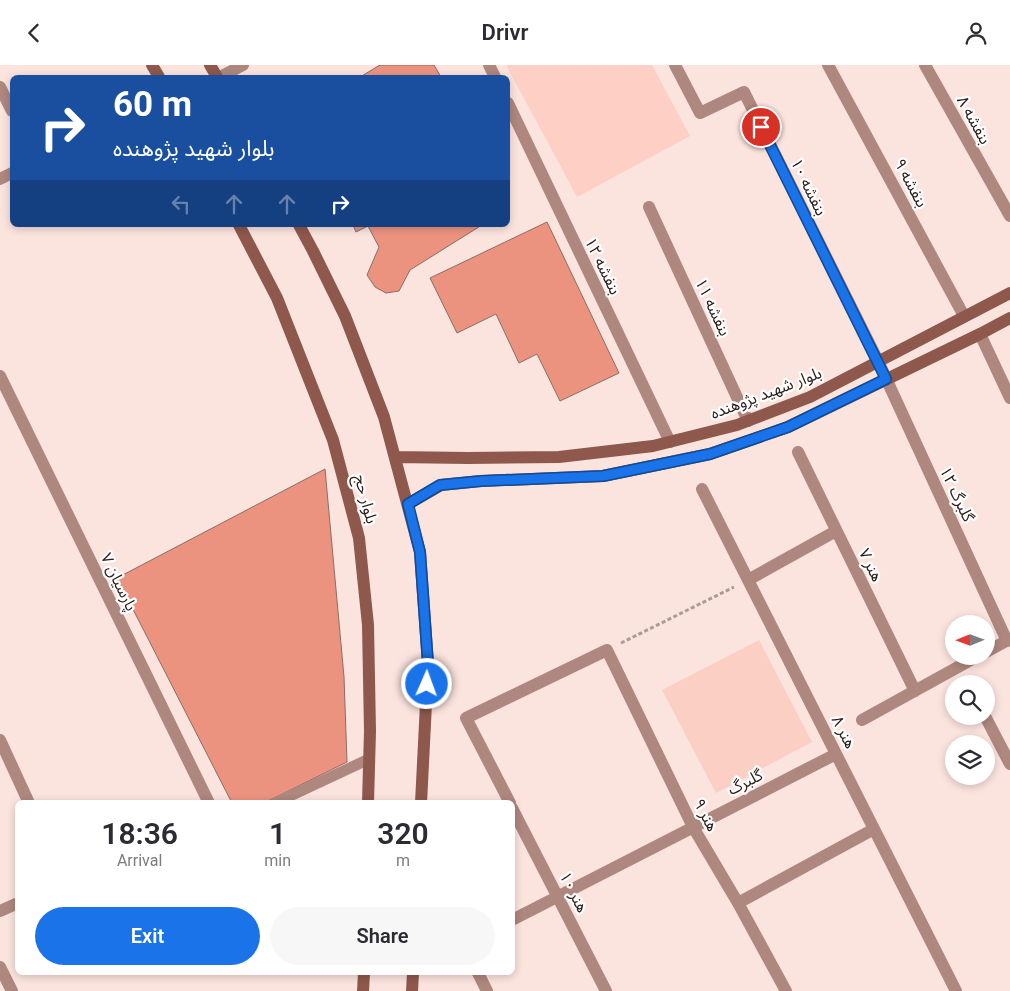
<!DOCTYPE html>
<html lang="en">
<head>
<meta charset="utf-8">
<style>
  :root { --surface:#fff; --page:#f7f7f7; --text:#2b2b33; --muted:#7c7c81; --accent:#1a73e8 }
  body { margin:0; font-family:Roboto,"Noto Sans Arabic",sans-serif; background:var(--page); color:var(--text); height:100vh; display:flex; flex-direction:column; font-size:19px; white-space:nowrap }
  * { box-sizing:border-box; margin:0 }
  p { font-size:16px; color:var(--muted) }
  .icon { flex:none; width:28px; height:28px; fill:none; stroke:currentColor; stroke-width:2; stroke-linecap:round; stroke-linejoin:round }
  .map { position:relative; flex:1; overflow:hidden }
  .details { position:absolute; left:15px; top:735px; width:500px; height:175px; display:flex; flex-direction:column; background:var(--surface); border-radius:8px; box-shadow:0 2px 8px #0003 }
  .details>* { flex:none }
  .guide { position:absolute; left:10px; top:10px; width:500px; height:152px; border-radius:8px; box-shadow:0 2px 8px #0003; background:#1a4fa0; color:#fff; overflow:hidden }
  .needle { width:32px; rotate:269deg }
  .controls { position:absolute; left:945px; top:550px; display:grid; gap:10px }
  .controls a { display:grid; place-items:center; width:50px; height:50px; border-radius:50%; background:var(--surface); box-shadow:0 2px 8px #0003; font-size:25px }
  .pin { position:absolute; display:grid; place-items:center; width:42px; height:42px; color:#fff; margin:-21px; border:2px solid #fff; border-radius:50%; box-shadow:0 1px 5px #0007 }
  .me { position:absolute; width:55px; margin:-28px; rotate:2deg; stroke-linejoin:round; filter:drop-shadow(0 0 4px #0008) }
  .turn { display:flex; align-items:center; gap:18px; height:105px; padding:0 20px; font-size:22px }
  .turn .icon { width:65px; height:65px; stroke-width:2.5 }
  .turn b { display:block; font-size:35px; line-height:42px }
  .lanes { display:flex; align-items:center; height:48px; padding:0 20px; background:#0003; justify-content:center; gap:25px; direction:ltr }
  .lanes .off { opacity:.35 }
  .eta { display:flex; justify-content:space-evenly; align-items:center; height:85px; text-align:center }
  .eta b { font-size:30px; font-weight:600; line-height:35px }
  .button { display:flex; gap:10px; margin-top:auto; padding:10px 20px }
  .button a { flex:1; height:58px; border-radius:30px; background:var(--accent); color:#fff; font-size:20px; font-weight:600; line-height:58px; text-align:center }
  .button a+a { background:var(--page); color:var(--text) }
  header { display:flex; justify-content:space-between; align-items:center; height:65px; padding:0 20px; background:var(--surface); font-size:22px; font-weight:600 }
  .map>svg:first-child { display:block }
  .built { fill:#fed0c5 }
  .green { fill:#fccfc5 }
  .building { fill:#ec9380; stroke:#8d6c64 }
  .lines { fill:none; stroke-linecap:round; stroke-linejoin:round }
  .path { stroke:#ad9995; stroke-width:3; stroke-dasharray:4 2.5; stroke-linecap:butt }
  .lane { stroke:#ae877e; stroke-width:11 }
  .street { stroke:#ae877e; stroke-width:12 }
  .secondary { stroke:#8e584c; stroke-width:12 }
  .route-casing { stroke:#114b97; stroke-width:12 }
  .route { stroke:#1a73e8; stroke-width:9 }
  .labels { text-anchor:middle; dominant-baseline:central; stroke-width:4.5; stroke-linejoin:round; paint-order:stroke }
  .street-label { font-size:16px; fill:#2a1d1a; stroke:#fff }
</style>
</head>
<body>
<header><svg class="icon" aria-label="back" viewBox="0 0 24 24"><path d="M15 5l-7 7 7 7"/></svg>Drivr<svg class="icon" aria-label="person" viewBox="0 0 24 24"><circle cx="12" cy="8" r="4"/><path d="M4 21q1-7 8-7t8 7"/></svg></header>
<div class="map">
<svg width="1010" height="926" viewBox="0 0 1010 926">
  <rect width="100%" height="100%" fill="#fbe3de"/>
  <!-- built -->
  <path class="built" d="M506 0H652L690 71 577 132Z"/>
  <!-- green -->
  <path class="green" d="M759 575 812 677 716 728 662 625Z"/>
  <!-- building -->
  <path class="building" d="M380 0H434L441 12H360Z
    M547 157 619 308 560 336 537 289 519 298 496 249 457 268 430 213Z
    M353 160H482L410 205 399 226 386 228 375 222 367 210 379 182 368 161 356 167Z
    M325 404 344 612 347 697 264 738H232L117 513Z"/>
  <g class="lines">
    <!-- path -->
    <path class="path" d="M621 578 734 522"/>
    <!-- lane -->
    <path class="lane" d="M275 738 369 694"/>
    <!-- street -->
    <path class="street" d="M489 0 495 12
      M675 0 700 48 744 27 878 296 1007 576
      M828 0 964 251
      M925 0 1010 151
      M220 12 243 0
      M0 22 12 46
      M508 38 670 377
      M0 114 12 108
      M649 142 748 356
      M980 269 1010 333
      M0 311 209 738
      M798 387 915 626
      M702 424 956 926
      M748 515 836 466
      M986 587 1010 574
      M985 651 1010 699
      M862 655 978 591
      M0 675 29 738
      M510 738 466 653 607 585 693 762 738 838 786 926
      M512 743 606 926
      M738 838 874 764
      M0 846 18 838
      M512 855 836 689
      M0 902 12 926
      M478 908 487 926"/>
    <!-- secondary -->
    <path class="secondary" d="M152 0 159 12
      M210 0 217 12
      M239 160 277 233 333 375 359 473 368 560 370 666 368 738
      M299 160 313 186 345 251 384 352 420 487 428 599 421 738
      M395 392 468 393 559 392 653 381 737 360 810 332 1010 228
      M408 439 441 420 481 416 603 411 710 389 788 362 980 269 1010 253
      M363 926 364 908
      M412 926 413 908"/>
  </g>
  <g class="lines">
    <defs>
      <path id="route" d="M427 619 428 599 420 487 408 439 440 420 481 416 603 411 710 389 788 362 886 314 761 62"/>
    </defs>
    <!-- route casing -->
    <use href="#route" class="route-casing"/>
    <!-- route -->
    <use href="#route" class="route"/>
  </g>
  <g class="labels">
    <!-- street labels -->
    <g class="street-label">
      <text transform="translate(974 55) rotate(61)">بنفشه ۸</text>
      <text transform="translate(911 118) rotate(62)">بنفشه ۹</text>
      <text transform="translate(809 122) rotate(64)">بنفشه ۱۰</text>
      <text transform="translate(603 201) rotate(64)">بنفشه ۱۲</text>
      <text transform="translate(713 242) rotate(65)">بنفشه ۱۱</text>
      <text transform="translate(766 328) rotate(-21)">بلوار شهید پژوهنده</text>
      <text transform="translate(957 429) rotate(65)">گلبرگ ۱۲</text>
      <text transform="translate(366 434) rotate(75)">بلوار حج</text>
      <text transform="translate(871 500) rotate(64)">هنر ۷</text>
      <text transform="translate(119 517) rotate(64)">پارسیان ۷</text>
      <text transform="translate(844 667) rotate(63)">هنر ۸</text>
      <text transform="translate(745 717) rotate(-27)">گلبرگ</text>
      <text transform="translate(706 750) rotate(62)">هنر ۹</text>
      <text transform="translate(574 827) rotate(63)">هنر ۱۰</text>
    </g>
  </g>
</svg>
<div class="controls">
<a><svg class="needle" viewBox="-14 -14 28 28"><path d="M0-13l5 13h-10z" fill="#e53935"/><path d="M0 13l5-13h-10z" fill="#7c7c81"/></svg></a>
<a><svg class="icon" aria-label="search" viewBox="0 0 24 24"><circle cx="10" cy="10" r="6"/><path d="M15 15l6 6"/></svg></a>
<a><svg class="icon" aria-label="layers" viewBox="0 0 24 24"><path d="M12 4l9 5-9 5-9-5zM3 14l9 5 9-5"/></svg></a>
</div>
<div class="pin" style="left:761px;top:62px;background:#d93025"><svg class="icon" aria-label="arrive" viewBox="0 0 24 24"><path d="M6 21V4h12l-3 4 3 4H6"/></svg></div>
<svg class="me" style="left:427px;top:619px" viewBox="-20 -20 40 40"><circle r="17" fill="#1a73e8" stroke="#fff" stroke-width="3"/><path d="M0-11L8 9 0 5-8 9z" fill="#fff"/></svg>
<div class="guide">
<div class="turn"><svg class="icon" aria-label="right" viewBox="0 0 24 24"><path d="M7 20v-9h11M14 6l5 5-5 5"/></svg><div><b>60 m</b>بلوار شهید پژوهنده</div></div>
<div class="lanes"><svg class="icon off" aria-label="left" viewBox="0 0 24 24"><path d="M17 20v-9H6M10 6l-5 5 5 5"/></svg><svg class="icon off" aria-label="ahead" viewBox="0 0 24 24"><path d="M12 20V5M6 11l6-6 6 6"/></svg><svg class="icon off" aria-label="ahead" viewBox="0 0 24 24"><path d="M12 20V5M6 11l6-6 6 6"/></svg><svg class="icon" aria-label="right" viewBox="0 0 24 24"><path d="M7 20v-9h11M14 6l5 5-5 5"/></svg></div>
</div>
<section class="details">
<div class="eta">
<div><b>18:36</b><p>Arrival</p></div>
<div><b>1</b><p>min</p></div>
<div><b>320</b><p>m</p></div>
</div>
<div class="button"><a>Exit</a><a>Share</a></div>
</section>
</div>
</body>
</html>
